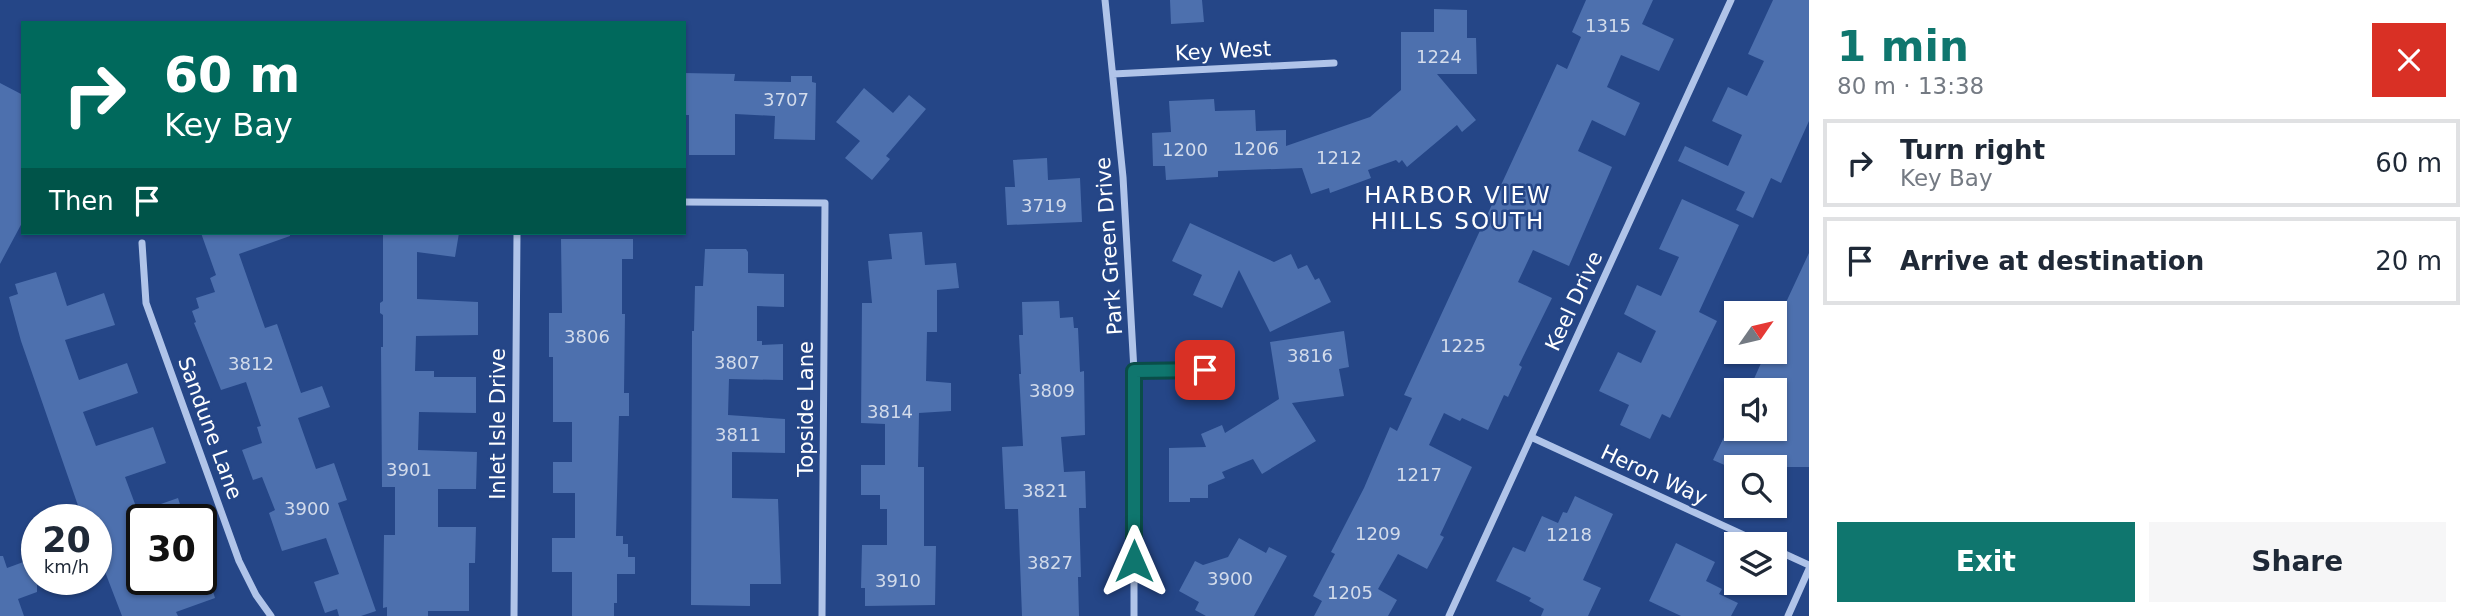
<!DOCTYPE html>
<html lang="en">
<head>
<meta charset="utf-8">
<style>
  :root { --surface:#fff; --page:#f6f6f7; --text:#1f2937; --muted:#747a83; --line:#e0e1e3; --accent:#0f766e }
  body { margin:0; font-family:"DejaVu Sans",sans-serif; background:var(--page); color:var(--text); height:100vh; display:flex; flex-direction:column; font-size:26px; white-space:nowrap }
  * { box-sizing:border-box; margin:0 }
  p { font-size:23px; color:var(--muted) }
  .icon { flex:none; width:38px; height:38px; fill:none; stroke:currentColor; stroke-width:2; stroke-linecap:round; stroke-linejoin:round }
  .map { position:relative; flex:1; overflow:hidden }
  .details { display:flex; flex-direction:column; background:var(--surface); width:665px }
  .details>* { flex:none }
  .hud { position:absolute; left:21px; top:21px; width:665px; height:214px; border-radius:0px; box-shadow:0 2px 5px #0004; background:#00695c; color:#fff; overflow:hidden }
  .needle { width:46px; rotate:56deg }
  .fabs { position:absolute; left:1724px; top:301px; display:grid; gap:14px }
  .fabs a { display:grid; place-items:center; width:63px; height:63px; border-radius:0px; background:var(--surface); box-shadow:0 2px 5px #0004; font-size:35px }
  .speed { position:absolute; left:21px; top:504px; display:flex; gap:14px; font-size:35px; font-weight:700; text-align:center }
  .speed>* { display:grid; place-content:center; width:91px; height:91px; border-radius:50%; background:var(--surface); box-shadow:0 2px 5px #0004; line-height:1 }
  .speed small { font-size:18px; font-weight:400 }
  .speed .limit { border:4px solid #111; border-radius:10px; background:#fff; color:#111 }
  .pin { position:absolute; display:grid; place-items:center; width:60px; height:60px; color:#fff; margin:-30px; border-radius:14px; box-shadow:0 4px 10px #0006 }
  .me { position:absolute; width:77px; margin:-38px; rotate:0deg; stroke-linejoin:round; filter:drop-shadow(0 0 5px #0008) }
  .turn { display:flex; align-items:center; gap:24px; height:147px; padding:0 28px; font-size:32px }
  .turn .icon { width:91px; height:91px; stroke-width:2.5 }
  .turn b { display:block; font-size:49px; line-height:60px }
  .then { display:flex; align-items:center; height:66px; padding:0 28px; background:#0003; gap:14px; font-size:26px }
  .round { display:grid; place-items:center; flex:none; width:74px; height:74px; border-radius:0px; background:var(--page) }
  .head { display:flex; align-items:center; justify-content:space-between; height:119px; padding:0 28px }
  h1 { font-size:42px; font-weight:800; line-height:52px; color:var(--accent) }
  .primary-button { display:flex; gap:14px; margin-top:auto; padding:14px 28px }
  .primary-button a { flex:1; height:80px; border-radius:0px; background:var(--accent); color:#fff; font-size:28px; font-weight:800; line-height:80px; text-align:center }
  .primary-button a+a { background:var(--page); color:var(--text) }
  ul { padding:0; list-style:none }
  li { display:flex; align-items:center; gap:21px; height:88px; margin:0 14px 10px; padding:0 14px; border:4px solid var(--line); border-radius:0px }
  li div { flex:1 }
  li b { display:block; font-size:26px }
  li em { font-style:normal }
  main { display:flex; flex:1; min-height:0 }
  .map>svg:first-child { display:block }
  .building { fill:#4d70ae }
  .lines { fill:none; stroke-linecap:round; stroke-linejoin:round }
  .minor { stroke:#b0c4e9; stroke-width:7 }
  .route-casing { stroke:#0a4d48; stroke-width:18 }
  .route { stroke:#0f766e; stroke-width:12 }
  .labels { text-anchor:middle; dominant-baseline:central; stroke-width:5; stroke-linejoin:round; paint-order:stroke }
  .number-label { font-size:18px; fill:#d2dbeb }
  .street-label { font-size:21px; fill:#fff; stroke:#254687 }
  .neighbourhood-label { font-size:23px; letter-spacing:2px; fill:#fff; stroke:#254687 }
</style>
</head>
<body>
<main>
<div class="map">
<svg width="1809" height="616" viewBox="0 0 1809 616">
  <rect width="100%" height="100%" fill="#254687"/>
  <!-- building -->
  <path class="building" d="M1170 0H1202L1204 22 1171 24Z
    M1586 0H1653L1642 24 1674 39 1659 71 1621 55 1607 87 1640 103 1625 136 1592 120 1578 151 1612 167 1569 266 1533 250 1518 282 1552 298 1519 365 1522 367 1508 397 1504 395 1488 430 1462 418 1460 421 1444 413 1429 445 1472 467 1440 535 1444 537 1427 569 1398 554 1378 589 1397 600 1388 616H1314L1322 601 1313 596 1335 554 1331 552 1364 488 1390 427 1397 431 1412 398 1404 395 1557 64 1567 69 1581 37 1572 32Z
    M1773 0H1809V121L1781 183 1771 178 1753 218 1736 210 1745 192 1678 161 1685 146 1728 166 1742 135 1712 121 1728 87 1747 96 1764 61 1748 54Z
    M1434 9 1467 10V38H1476L1477 74H1437L1476 120 1462 132 1457 125 1407 167 1402 160 1399 163 1396 160 1368 170 1371 178 1330 193 1329 188 1311 194 1302 168 1218 171V177L1166 180 1165 166H1153L1152 133 1171 132 1169 101 1214 99 1215 111 1255 110 1256 131 1286 130V146L1370 117 1401 90V32H1434Z
    M684 73 735 74 734 81 791 82V76H812V82L816 83 815 140 774 139 775 116 735 114V155H689V115H684Z
    M0 83 23 95V221L0 264Z
    M864 88 893 113 909 95 926 109 886 156 890 159 872 180 845 158 860 141 836 122Z
    M1047 158 1048 180 1080 178 1082 222 1007 225 1005 187H1015L1013 160Z
    M1682 199 1739 225 1699 312 1717 321 1670 418 1662 414 1650 439 1620 425 1629 405 1599 391 1618 352 1641 363 1656 331 1624 314 1637 285 1661 296 1679 257 1659 249Z
    M1190 223 1274 262 1291 254 1298 269 1307 265 1315 280 1319 278 1331 302 1270 332 1239 270 1222 308 1193 295 1202 275 1172 261Z
    M922 232 925 265 956 263 959 288 937 290V332H927L926 381 951 383V411L919 413 918 467H924V546H936L935 605 865 606V588H861L862 545H887V509H880V495H861V465H885V424L861 423 862 303H872L868 261 892 259 889 234Z
    M201 233H290V236L239 254 265 328 277 324 301 393 322 386 330 407 298 418 316 469 334 463 347 500 338 503 376 611 361 616H339L337 609 325 613 314 582 339 574 326 538 282 551 269 513 275 510 262 477 253 480 242 450 262 443 257 427 261 426 246 382 221 390 194 323 196 322 192 311 199 308 196 298 215 292 210 278 216 275Z
    M383 233H459L455 257 417 252V299L478 302V335L416 336 415 371H434V377H476V413L419 412 418 450 477 452 476 489H438V527H476L475 563H469V611H428V616H387V607L383 608 384 535H395V487H382L381 347H383V315L380 313V303L383 301Z
    M561 239H633V259H622V314H625L624 393H629V416H619L616 536H623V544H628V557H635V574H617V603H614V616H572V572H552V538H575V493H553V462H572V422H553V357H549V313H562Z
    M705 249H746L748 252V273L784 274V307L757 306V341H762V345L783 344V380L729 379 728 415 785 419V453L732 452V498L778 499 781 584H750V606L691 605 692 331H694L695 286H703Z
    M1809 253V467H1736V470L1713 460 1736 412V429H1774V390H1749L1766 352H1774V328Z
    M56 272 67 306 104 293 115 325 65 340 79 380 127 363 138 393 83 412 96 446 153 427 166 463 125 477 138 512 178 498 185 520H142V548L136 550 142 566V579H209L215 598 176 612 178 616H122L102 564 96 566V520H83L21 341 9 297 18 294 15 284Z
    M1059 301 1060 318 1073 317 1074 328H1078L1080 372 1084 371 1085 435 1061 437 1064 472 1085 471 1086 508H1079L1081 577H1078L1079 616H1022L1018 509H1005L1002 447 1023 446 1019 374H1021L1019 335H1023L1022 302Z
    M1344 331 1349 367 1339 369 1344 396 1292 403 1316 441 1262 474 1253 459 1222 472 1225 478 1208 485V498H1190V502H1169V448L1206 447 1201 434 1222 425 1225 433 1279 399 1270 342Z
    M1575 496 1613 514 1583 580 1601 588 1588 616H1541L1544 609 1529 601 1531 598 1496 581 1513 547 1525 552 1542 516 1558 523 1563 512 1567 513Z
    M1239 538 1266 553 1269 547 1287 556 1254 616H1206L1195 610 1199 602 1179 591 1195 561 1203 565 1228 557Z
    M1676 543 1715 562 1706 581 1722 589 1719 594 1738 603 1731 616H1681L1649 601Z
    M0 556H3L7 568 37 557V592L18 599 24 616H0Z"/>
  <g class="lines">
    <!-- minor -->
    <path class="minor" d="M1105 0 1123 177 1134 371V616
      M1113 74 1334 63
      M684 202 825 203 822 616
      M142 243 146 303 239 561 256 595 271 616
      M1134 371 1205 370
      M1531 437 1763 544
      M1774 549 1809 565
      M514 616 517 233
      M1449 616 1731 0
      M1788 616 1809 569"/>
  </g>
  <g class="lines">
    <defs>
      <path id="route" d="M1134 561V371L1205 370"/>
    </defs>
    <!-- route casing -->
    <use href="#route" class="route-casing"/>
    <!-- route -->
    <use href="#route" class="route"/>
  </g>
  <g class="labels">
    <!-- number labels -->
    <g class="number-label">
      <text x="1608" y="25">1315</text>
      <text x="1439" y="56">1224</text>
      <text x="786" y="99">3707</text>
      <text x="1256" y="148">1206</text>
      <text x="1185" y="149">1200</text>
      <text x="1339" y="157">1212</text>
      <text x="1044" y="205">3719</text>
      <text x="587" y="336">3806</text>
      <text x="1463" y="345">1225</text>
      <text x="1310" y="355">3816</text>
      <text x="737" y="362">3807</text>
      <text x="251" y="363">3812</text>
      <text x="1052" y="390">3809</text>
      <text x="890" y="411">3814</text>
      <text x="738" y="434">3811</text>
      <text x="409" y="469">3901</text>
      <text x="1419" y="474">1217</text>
      <text x="1045" y="490">3821</text>
      <text x="307" y="508">3900</text>
      <text x="1378" y="533">1209</text>
      <text x="1569" y="534">1218</text>
      <text x="1050" y="562">3827</text>
      <text x="1230" y="578">3900</text>
      <text x="898" y="580">3910</text>
      <text x="1350" y="592">1205</text>
    </g>
    <!-- street labels -->
    <g class="street-label">
      <text transform="translate(1223 51) rotate(-3)">Key West</text>
      <text transform="translate(1109 246) rotate(-94)">Park Green Drive</text>
      <text transform="translate(1574 301) rotate(-65)">Keel Drive</text>
      <text transform="translate(806 409) rotate(-90)">Topside Lane</text>
      <text transform="translate(498 424) rotate(-90)">Inlet Isle Drive</text>
      <text transform="translate(210 428) rotate(70)">Sandune Lane</text>
      <text transform="translate(1654 475) rotate(25)">Heron Way</text>
    </g>
    <!-- neighbourhood labels -->
    <g class="neighbourhood-label">
      <text x="1458" y="195">HARBOR VIEW<tspan x="1458" dy="26">HILLS SOUTH</tspan></text>
    </g>
  </g>
</svg>
<div class="fabs">
<a><svg class="needle" viewBox="-14 -14 28 28"><path d="M0-13l5 13h-10z" fill="#e53935"/><path d="M0 13l5-13h-10z" fill="#747a83"/></svg></a>
<a><svg class="icon" aria-label="sound" viewBox="0 0 24 24"><path d="M4 9h4l5-4v14l-5-4H4zM17 9q2 3 0 6"/></svg></a>
<a><svg class="icon" aria-label="search" viewBox="0 0 24 24"><circle cx="10" cy="10" r="6"/><path d="M15 15l6 6"/></svg></a>
<a><svg class="icon" aria-label="layers" viewBox="0 0 24 24"><path d="M12 4l9 5-9 5-9-5zM3 14l9 5 9-5"/></svg></a>
</div>
<div class="speed"><div>20<small>km/h</small></div><div class="limit">30</div></div>
<div class="pin" style="left:1205px;top:370px;background:#d93025"><svg class="icon" aria-label="arrive" viewBox="0 0 24 24"><path d="M6 21V4h12l-3 4 3 4H6"/></svg></div>
<svg class="me" style="left:1134px;top:561px" viewBox="-20 -20 40 40"><path d="M0-17L14 15 0 8-14 15z" fill="#0f766e" stroke="#fff" stroke-width="4"/></svg>
<div class="hud">
<div class="turn"><svg class="icon" aria-label="right" viewBox="0 0 24 24"><path d="M7 20v-9h11M14 6l5 5-5 5"/></svg><div><b>60 m</b>Key Bay</div></div>
<div class="then">Then<svg class="icon" aria-label="arrive" viewBox="0 0 24 24"><path d="M6 21V4h12l-3 4 3 4H6"/></svg></div>
</div>
</div>
<section class="details">
<div class="head"><div><h1>1 min</h1><p>80 m · 13:38</p></div><a class="round" style="background:#d93025;color:#fff"><svg class="icon" aria-label="close" viewBox="0 0 24 24"><path d="M6 6l12 12M18 6L6 18"/></svg></a></div>
<ul>
<li><svg class="icon" aria-label="right" viewBox="0 0 24 24"><path d="M7 20v-9h11M14 6l5 5-5 5"/></svg><div><b>Turn right</b><p>Key Bay</p></div><em>60 m</em></li>
<li><svg class="icon" aria-label="arrive" viewBox="0 0 24 24"><path d="M6 21V4h12l-3 4 3 4H6"/></svg><div><b>Arrive at destination</b></div><em>20 m</em></li>
</ul>
<div class="primary-button"><a>Exit</a><a>Share</a></div>
</section>
</main>
</body>
</html>
